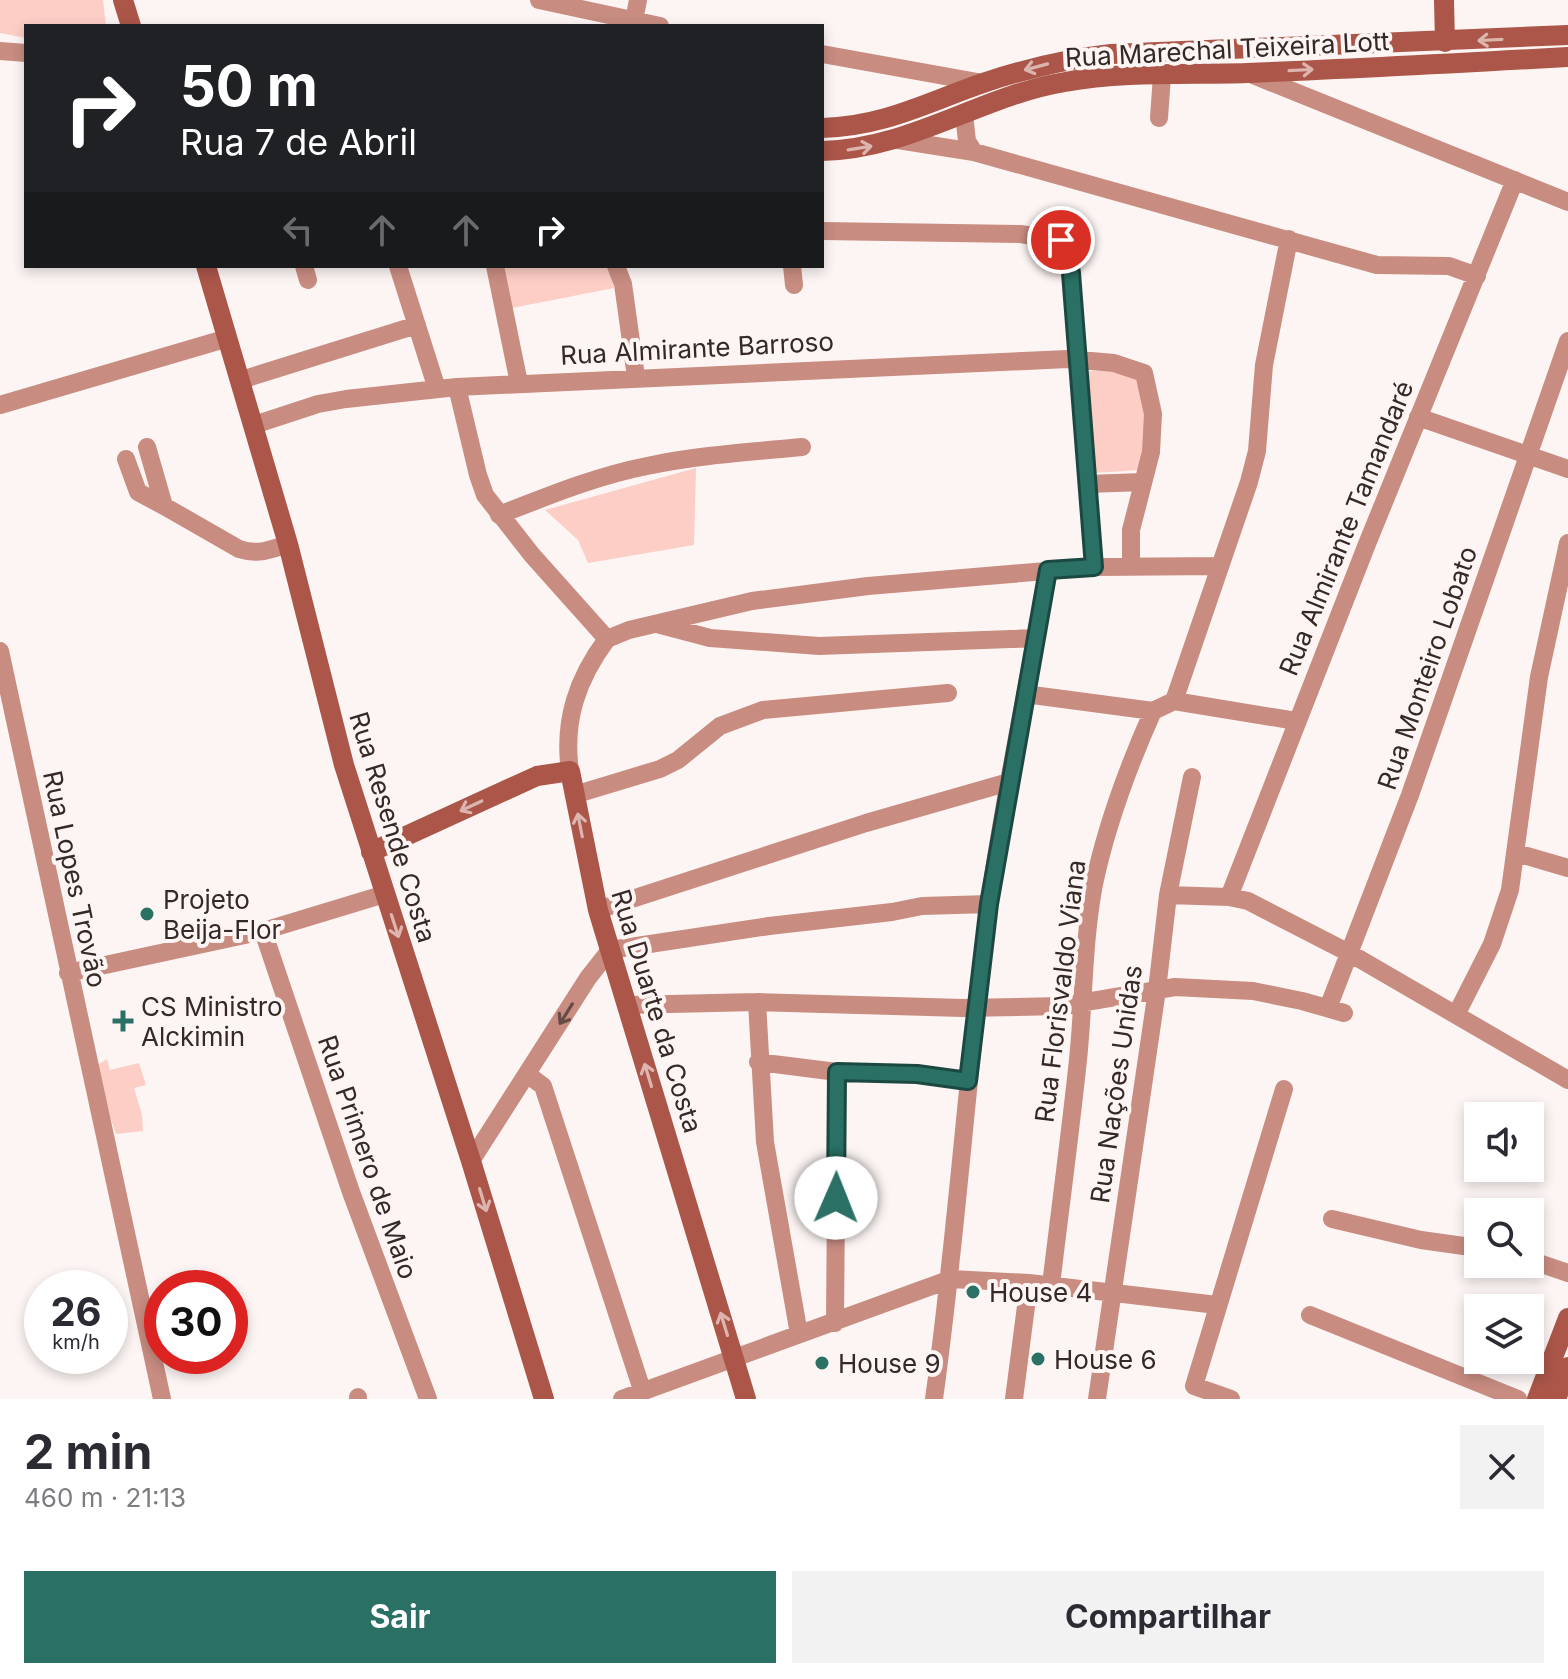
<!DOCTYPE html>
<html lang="pt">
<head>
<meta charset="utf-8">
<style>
  :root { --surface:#fff; --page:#f2f2f3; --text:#2b2b33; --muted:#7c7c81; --accent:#2a7064 }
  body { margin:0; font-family:Inter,sans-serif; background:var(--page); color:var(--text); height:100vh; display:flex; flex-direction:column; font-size:30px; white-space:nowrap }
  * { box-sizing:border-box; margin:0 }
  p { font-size:26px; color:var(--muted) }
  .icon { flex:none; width:44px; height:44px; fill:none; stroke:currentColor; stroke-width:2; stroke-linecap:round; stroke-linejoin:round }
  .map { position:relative; height:1399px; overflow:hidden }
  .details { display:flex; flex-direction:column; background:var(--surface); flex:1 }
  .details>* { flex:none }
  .top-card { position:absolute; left:24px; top:24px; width:800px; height:244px; border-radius:0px; box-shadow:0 4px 12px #0003; background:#202124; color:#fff; overflow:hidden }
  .fabs { position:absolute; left:1464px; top:1102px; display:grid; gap:16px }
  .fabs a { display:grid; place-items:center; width:80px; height:80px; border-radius:0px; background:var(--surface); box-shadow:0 4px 12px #0003; font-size:40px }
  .speed { position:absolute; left:24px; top:1270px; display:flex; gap:16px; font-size:40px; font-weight:700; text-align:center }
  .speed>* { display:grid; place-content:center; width:104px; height:104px; border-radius:50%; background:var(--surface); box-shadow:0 4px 12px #0003; line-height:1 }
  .speed small { font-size:20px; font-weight:400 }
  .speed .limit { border:12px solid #d22; background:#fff; color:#111 }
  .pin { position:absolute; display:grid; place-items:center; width:68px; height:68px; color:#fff; margin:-34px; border:4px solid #fff; border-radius:50%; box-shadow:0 2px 8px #0007 }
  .me { position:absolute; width:88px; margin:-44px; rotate:1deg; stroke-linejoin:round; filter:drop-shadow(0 0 6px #0008) }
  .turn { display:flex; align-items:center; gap:28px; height:168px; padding:0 24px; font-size:36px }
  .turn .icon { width:104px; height:104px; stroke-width:2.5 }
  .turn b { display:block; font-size:56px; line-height:68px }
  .lanes { display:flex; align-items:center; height:76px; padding:0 24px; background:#0003; justify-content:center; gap:40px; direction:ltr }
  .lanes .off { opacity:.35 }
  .round { display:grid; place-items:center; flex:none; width:84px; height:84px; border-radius:0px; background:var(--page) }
  .overview { display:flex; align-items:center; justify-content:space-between; height:136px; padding:0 24px }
  h1 { font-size:48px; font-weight:700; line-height:60px }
  .button { display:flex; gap:16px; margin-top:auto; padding:16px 24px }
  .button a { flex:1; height:92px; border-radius:0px; background:var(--accent); color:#fff; font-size:32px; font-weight:700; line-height:92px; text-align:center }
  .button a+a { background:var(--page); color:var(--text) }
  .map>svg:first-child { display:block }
  .green { fill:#fdcec6 }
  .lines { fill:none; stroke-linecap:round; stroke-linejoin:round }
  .street { stroke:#c88c81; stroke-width:18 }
  .secondary { stroke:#ab5649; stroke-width:20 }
  .oneway { stroke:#dcb5af }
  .oneway2 { stroke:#684b46 }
  .route-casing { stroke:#1b4941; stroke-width:20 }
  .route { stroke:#2a7064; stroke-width:14 }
  .poi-dot { fill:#2a7064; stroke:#fcf5f3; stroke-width:3 }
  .labels { text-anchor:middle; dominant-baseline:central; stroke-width:8; stroke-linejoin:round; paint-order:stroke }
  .street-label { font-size:26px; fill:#352826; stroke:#fcf5f3 }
  .poi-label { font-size:26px; fill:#352826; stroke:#fcf5f3; text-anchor:start }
</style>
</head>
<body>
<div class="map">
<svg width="1568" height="1399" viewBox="0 0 1568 1399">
  <rect width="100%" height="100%" fill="#fcf5f3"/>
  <!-- green -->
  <path class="green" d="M0 0H103L106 26H26V38L0 33Z
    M503 266H610L614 288 512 308Z
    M1085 371H1112L1137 378 1148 420 1140 470 1093 473Z
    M696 468 694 545 588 563 578 540 545 510Z
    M107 1059 110 1070 139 1063 146 1085 134 1088 142 1115 143 1131 116 1134 93 1068Z"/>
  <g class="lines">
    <!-- street -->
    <path class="street" d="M539 0 660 26
      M633 26 638 0
      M0 51 26 53
      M822 54 983 83
      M1248 73 1568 202
      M964 114 967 141 974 152
      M1159 118 1162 75
      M898 140 974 152 1377 265 1449 266 1477 276
      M822 231 1020 234 1061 240 1068 254 1071 273 1094 567
      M304 266 308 280
      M398 266 437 389
      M495 266 519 383
      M616 266 623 284 636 377
      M792 266 794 285
      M241 380 417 325
      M457 387 478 475 485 495 532 555 607 639
      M0 405 228 338
      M1418 417 1568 469
      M254 425 318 404 346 399 457 387 1068 359 1114 363 1144 373 1153 414 1151 452 1131 530V566
      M147 447 164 506 239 549C257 555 271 550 288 544
      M126 459 138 492 164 506
      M1087 484 1143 482
      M499 515C548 496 596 476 647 466 698 455 750 452 802 447
      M657 624 710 638 819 646 1036 638
      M607 639 629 630 752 601 868 586 1094 567 1219 566
      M0 651 162 1399
      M1025 694 1153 711 1174 701 1296 721
      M1174 701 1249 482 1257 451 1264 365 1289 239
      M570 771C563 721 577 679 607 639
      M574 795 660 769 678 760 720 726 763 710 948 693
      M1517 853 1568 868
      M1168 895 1229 897 1248 901 1351 954 1568 1080
      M1229 897 1367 544 1515 180
      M598 910 866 823 1009 782
      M263 931 351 1192 428 1399
      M68 973 263 931 385 894
      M757 1002 765 1142 799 1334
      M627 1005 757 1002 963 1008 1062 1006 1175 987 1253 991 1302 1001 1344 1013
      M1328 1008 1410 795 1568 341
      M1456 1015 1492 944 1510 890 1539 677 1568 543
      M758 1062 837 1072 917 1074 968 1081
      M528 1075 543 1086 643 1393
      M471 1161 588 978 610 950 769 926 892 912 922 906 989 904
      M1332 1219 1421 1240 1478 1248
      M1530 1260 1568 1273
      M1051 1285C1060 1210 1070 1135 1078 1060 1084 1002 1083 942 1094 884 1107 823 1128 767 1153 711
      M1310 1315 1518 1399
      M835 1323 837 1072
      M358 1397V1399
      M622 1399 951 1279 1029 1283 1217 1305
      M934 1399C957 1235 967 1069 989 905 1004 793 1029 682 1048 570
      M1014 1399 1029 1283
      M1097 1399 1157 990 1168 895 1192 777
      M1231 1399 1194 1386 1284 1089"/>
    <!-- secondary -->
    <path class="secondary" d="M123 0 131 26
      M1444 0 1445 42
      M822 128C886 126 927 102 986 82 1028 68 1067 59 1111 54L1568 35
      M822 151C911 149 980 96 1065 82 1125 71 1187 75 1247 73 1354 69 1461 63 1568 57
      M206 266 288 544 344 765 471 1161 544 1399
      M371 852 537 776 570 771 598 910 746 1399
      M1537 1399 1568 1318
      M1556 1399 1568 1367"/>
  </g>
  <!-- one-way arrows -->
  <defs><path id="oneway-shaft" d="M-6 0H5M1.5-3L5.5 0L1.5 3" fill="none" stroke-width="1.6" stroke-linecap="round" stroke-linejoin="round" transform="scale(2)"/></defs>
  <g class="oneway">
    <use href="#oneway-shaft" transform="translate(1490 40) rotate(177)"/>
    <use href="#oneway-shaft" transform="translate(1036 67) rotate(165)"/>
    <use href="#oneway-shaft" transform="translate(1301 70) rotate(-3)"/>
    <use href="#oneway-shaft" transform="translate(860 148) rotate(-9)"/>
    <use href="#oneway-shaft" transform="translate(471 806) rotate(155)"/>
    <use href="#oneway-shaft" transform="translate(580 825) rotate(-101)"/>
    <use href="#oneway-shaft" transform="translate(395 926) rotate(72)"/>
    <use href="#oneway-shaft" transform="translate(648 1075) rotate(-107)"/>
    <use href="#oneway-shaft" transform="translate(483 1200) rotate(73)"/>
    <use href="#oneway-shaft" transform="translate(724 1324) rotate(-107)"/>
  </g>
  <use class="oneway2" href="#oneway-shaft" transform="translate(566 1014) rotate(122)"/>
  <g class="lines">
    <defs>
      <path id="route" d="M836 1198 837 1072 917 1074 968 1081 989 904 1048 570 1094 567 1071 273 1068 254 1061 240"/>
    </defs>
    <!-- route casing -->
    <use href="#route" class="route-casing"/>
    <!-- route -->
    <use href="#route" class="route"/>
  </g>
  <!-- markers -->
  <g class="poi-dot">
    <circle cx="147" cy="914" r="8"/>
    <path d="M119 1009h8v8h8v8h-8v8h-8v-8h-8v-8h8z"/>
    <circle cx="973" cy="1292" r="8"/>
    <circle cx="1038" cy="1359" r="8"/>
    <circle cx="822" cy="1363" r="8"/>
  </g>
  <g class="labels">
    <!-- street labels -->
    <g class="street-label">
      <text transform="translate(1227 49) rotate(-3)">Rua Marechal Teixeira Lott</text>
      <text transform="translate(697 348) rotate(-3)">Rua Almirante Barroso</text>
      <text transform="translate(1346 528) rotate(-68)">Rua Almirante Tamandaré</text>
      <text transform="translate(1427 668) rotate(-71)">Rua Monteiro Lobato</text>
      <text transform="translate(393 827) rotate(73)">Rua Resende Costa</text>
      <text transform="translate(75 879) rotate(78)">Rua Lopes Trovão</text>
      <text transform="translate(1060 991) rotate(-83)">Rua Florisvaldo Viana</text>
      <text transform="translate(657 1011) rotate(73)">Rua Duarte da Costa</text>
      <text transform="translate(1116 1084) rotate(-82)">Rua Nações Unidas</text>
      <text transform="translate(368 1157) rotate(71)">Rua Primero de Maio</text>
    </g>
    <!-- poi labels -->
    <g class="poi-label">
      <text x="163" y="899">Projeto<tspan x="163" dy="30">Beija-Flor</tspan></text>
      <text x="141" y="1006">CS Ministro<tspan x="141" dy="30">Alckimin</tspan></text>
      <text x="989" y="1292">House 4</text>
      <text x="1054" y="1359">House 6</text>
      <text x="838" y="1363">House 9</text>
    </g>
  </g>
</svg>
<div class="fabs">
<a><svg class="icon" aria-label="sound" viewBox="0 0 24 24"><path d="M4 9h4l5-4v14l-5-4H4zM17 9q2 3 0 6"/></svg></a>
<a><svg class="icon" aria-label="search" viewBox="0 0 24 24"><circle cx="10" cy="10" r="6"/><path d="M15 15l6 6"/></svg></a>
<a><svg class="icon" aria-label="layers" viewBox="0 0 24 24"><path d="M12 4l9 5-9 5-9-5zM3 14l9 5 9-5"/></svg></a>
</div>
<div class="speed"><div>26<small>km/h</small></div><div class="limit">30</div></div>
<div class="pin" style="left:1061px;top:240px;background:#d93025"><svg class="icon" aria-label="arrive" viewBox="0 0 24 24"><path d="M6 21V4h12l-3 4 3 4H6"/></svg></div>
<svg class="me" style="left:836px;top:1198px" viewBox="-20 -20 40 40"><circle r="19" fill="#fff"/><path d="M0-13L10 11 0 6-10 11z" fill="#2a7064"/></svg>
<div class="top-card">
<div class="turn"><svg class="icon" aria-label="right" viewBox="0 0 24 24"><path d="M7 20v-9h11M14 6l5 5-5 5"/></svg><div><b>50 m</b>Rua 7 de Abril</div></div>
<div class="lanes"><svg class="icon off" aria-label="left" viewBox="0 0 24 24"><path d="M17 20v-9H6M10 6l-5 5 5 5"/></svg><svg class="icon off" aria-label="ahead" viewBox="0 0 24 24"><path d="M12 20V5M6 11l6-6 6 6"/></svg><svg class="icon off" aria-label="ahead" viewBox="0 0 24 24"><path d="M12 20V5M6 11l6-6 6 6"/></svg><svg class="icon" aria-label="right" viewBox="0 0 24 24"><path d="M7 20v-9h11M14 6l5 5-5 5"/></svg></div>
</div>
</div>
<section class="details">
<div class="overview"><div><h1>2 min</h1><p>460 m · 21:13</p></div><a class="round"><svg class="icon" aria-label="close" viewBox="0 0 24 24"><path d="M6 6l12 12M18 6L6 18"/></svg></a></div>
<div class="button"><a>Sair</a><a>Compartilhar</a></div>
</section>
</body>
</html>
